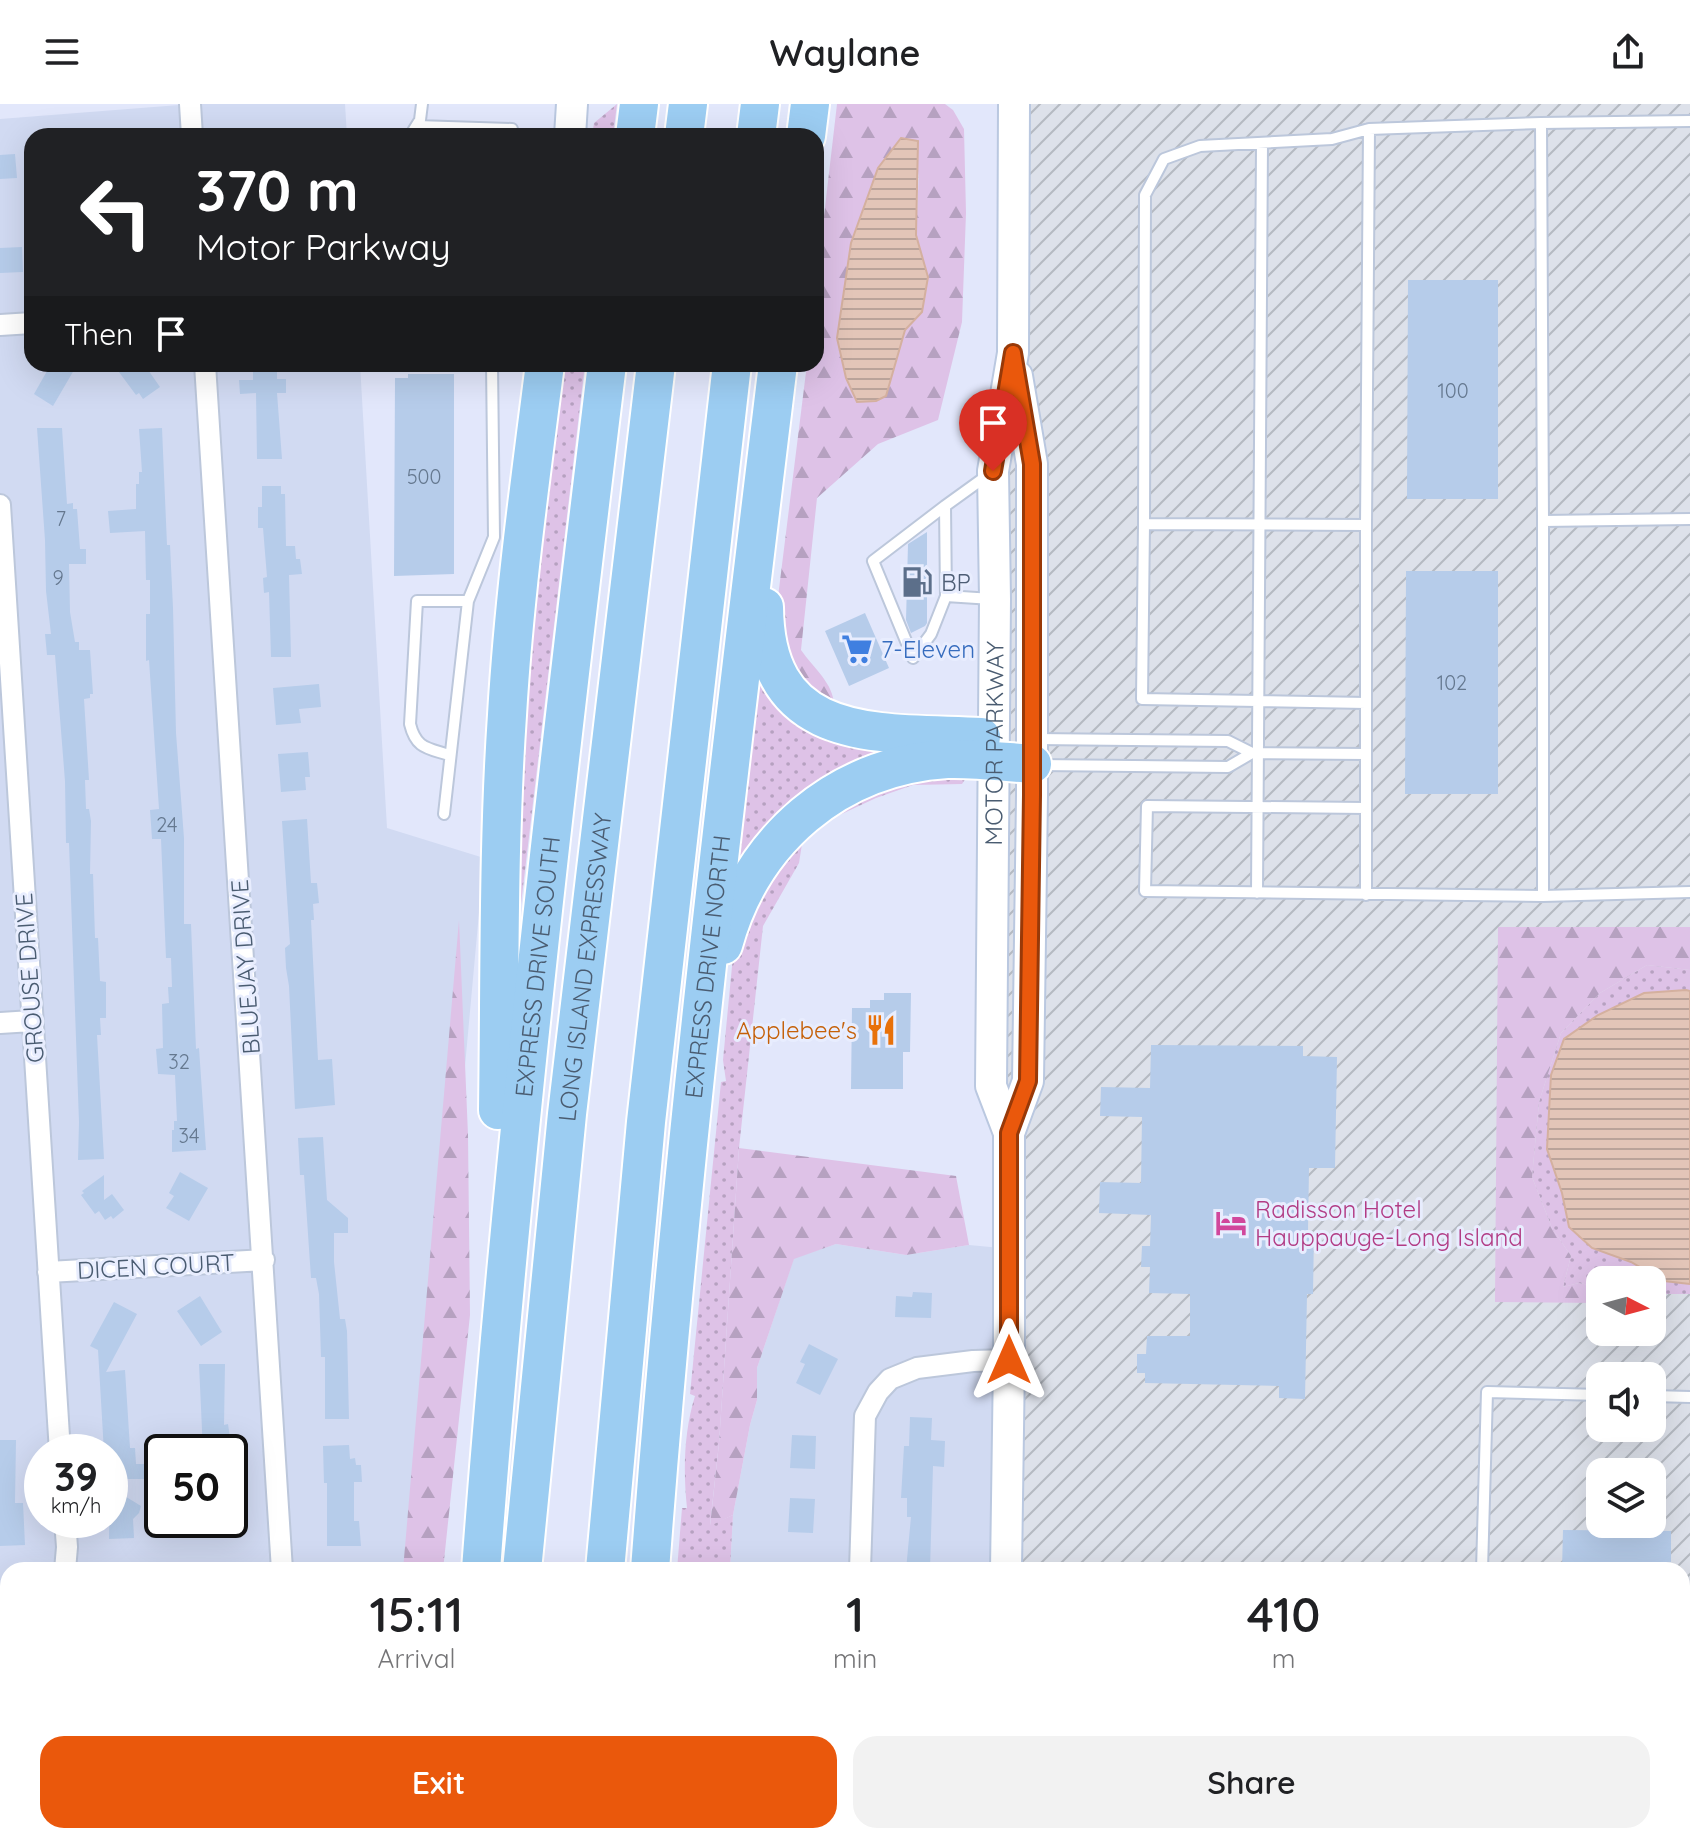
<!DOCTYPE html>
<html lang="en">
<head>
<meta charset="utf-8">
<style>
  :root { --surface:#fff; --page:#f2f2f2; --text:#202124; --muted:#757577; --accent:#ea580c }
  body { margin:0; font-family:Quicksand,sans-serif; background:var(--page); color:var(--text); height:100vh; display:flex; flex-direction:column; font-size:30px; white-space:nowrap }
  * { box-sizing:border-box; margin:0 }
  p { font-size:26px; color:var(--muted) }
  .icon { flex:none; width:44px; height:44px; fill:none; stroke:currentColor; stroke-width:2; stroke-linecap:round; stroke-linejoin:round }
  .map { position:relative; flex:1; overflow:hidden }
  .sheet { position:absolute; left:0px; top:1458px; width:1690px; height:282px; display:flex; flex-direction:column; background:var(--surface); border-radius:24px 24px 0 0; box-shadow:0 8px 32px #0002 }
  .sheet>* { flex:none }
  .banner { position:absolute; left:24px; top:24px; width:800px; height:244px; border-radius:24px; box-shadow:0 8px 32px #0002; background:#202124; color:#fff; overflow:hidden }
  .needle { width:52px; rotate:96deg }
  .controls { position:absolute; left:1586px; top:1162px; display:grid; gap:16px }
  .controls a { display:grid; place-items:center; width:80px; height:80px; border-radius:16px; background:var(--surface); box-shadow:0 8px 32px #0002; font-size:40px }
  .speed { position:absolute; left:24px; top:1330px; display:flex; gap:16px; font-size:40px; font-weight:700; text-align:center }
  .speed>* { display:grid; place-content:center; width:104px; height:104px; border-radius:50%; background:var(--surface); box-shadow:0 8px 32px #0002; line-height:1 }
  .speed small { font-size:20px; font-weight:400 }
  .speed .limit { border:4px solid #111; border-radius:12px; background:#fff; color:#111 }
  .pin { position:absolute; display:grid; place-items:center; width:68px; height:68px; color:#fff; margin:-82px -34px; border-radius:50% 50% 50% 0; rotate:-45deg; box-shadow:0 0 8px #0007 }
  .pin .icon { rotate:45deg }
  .me { position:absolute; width:88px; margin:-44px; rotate:0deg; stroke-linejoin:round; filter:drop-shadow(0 0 6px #0008) }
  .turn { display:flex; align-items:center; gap:28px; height:168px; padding:0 40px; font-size:36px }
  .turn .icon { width:104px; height:104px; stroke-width:2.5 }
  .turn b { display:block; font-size:56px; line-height:68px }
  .then { display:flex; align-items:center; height:76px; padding:0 40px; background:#0003; gap:16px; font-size:30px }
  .eta { display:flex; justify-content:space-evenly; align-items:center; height:136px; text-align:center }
  .eta b { font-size:48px; font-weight:600; line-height:56px }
  .action { display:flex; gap:16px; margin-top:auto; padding:16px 40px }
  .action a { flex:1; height:92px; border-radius:24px; background:var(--accent); color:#fff; font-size:32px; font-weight:600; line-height:92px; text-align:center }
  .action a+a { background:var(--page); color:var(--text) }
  header { display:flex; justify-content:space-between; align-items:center; height:104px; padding:0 40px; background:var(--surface); font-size:36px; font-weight:600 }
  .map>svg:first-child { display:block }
  .residential { fill:#d1daf2; fill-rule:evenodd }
  .industrial { fill:url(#industrial-furrows); fill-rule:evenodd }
  .grass { fill:url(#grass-dots) }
  .forest { fill:url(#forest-firs); fill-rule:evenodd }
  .water { fill:url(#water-rules); stroke:#d4b09f; stroke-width:2 }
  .building { fill:#b6ccea }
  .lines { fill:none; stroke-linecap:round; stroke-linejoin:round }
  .lane-casing { stroke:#bcc7db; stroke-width:14 }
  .street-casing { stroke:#bcc7db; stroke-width:24 }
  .secondary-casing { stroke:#bac8e0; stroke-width:34 }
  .highway-casing { stroke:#fff; stroke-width:42 }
  .lane { stroke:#fff; stroke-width:10 }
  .street { stroke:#fff; stroke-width:20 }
  .secondary { stroke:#fff; stroke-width:30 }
  .highway { stroke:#9ccdf2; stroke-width:38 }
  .route-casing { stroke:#983908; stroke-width:20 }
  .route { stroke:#ea580c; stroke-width:14 }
  .labels { text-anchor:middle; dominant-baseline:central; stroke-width:6; stroke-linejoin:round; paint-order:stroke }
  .number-label { font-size:20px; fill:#65788f }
  .service-label { font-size:24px; fill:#4e5e75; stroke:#e8edfe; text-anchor:start }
  .shop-label { font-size:24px; fill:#366cbe; stroke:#e8edfe; text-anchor:start }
  .street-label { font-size:24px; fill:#4a5c71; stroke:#e8edfe }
  .food-label { font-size:24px; fill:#c56008; stroke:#e8edfe; text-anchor:end }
  .hotel-label { font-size:24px; fill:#b23c85; stroke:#e8edfe; text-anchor:start }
</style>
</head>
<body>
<header><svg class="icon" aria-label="menu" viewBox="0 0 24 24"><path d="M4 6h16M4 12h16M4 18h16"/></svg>Waylane<svg class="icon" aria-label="share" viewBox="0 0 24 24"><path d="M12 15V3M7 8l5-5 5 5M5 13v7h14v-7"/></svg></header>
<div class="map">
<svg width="1690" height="1739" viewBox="0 0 1690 1739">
  <defs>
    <pattern id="industrial-furrows" width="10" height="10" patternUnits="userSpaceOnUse" patternTransform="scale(2)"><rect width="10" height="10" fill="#dde1ea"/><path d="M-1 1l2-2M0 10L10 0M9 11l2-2" fill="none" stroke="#b5bac2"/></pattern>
    <pattern id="grass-dots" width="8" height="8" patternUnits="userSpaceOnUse" patternTransform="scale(2)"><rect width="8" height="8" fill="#dec2e7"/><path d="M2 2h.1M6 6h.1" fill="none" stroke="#b6a1c0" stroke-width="1.8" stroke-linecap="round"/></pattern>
    <pattern id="forest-firs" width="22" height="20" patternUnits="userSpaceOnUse" patternTransform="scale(2)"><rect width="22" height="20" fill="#dec2e7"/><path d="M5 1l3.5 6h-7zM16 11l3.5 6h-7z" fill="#b6a1c0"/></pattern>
    <pattern id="water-rules" width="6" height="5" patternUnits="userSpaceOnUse" patternTransform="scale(2)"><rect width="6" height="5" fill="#e3c5b8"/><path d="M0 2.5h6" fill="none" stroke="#baa39a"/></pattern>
  </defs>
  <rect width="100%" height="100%" fill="#e2e7fb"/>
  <!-- residential -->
  <path class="residential" d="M192 0H345L347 32H32V260H360L387 724 484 754 419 1466H8V1732H395L394 1739H0V15ZM42 1348H110V1416H42ZM162 1348H230V1416H162Z
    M836 1140 906 1151 969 1141 1001 1144 1000 1466H730L733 1411 750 1321 757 1296V1264L794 1154Z
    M713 1732H999V1739H713Z"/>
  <!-- industrial -->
  <path class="industrial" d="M1010 0H1690V1739H999V1732H1682V1466H1000L1001 1144 991 859ZM1600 1176H1652V1228H1600ZM1600 1272H1652V1324H1600ZM1600 1368H1652V1420H1600Z"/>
  <!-- grass -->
  <path class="grass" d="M617 0 613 32H592L594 19Z
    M559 260H585L510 893 511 638Z
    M757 566 888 641 896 650 746 756 739 750Z
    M897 674H966L962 680 913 681 876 694 831 715 802 740 799 759 763 822 739 1044 719 1339 710 1421 733 1411 730 1466H677L682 1404H687C683 1367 684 1327 695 1292L690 1290 721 978 726 977 723 956 733 852 786 741Z
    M1647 861 1690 866V1190H1652V1176H1600V1183L1579 1179 1563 1183 1571 1152 1552 1124 1532 1073 1539 998 1561 929 1600 889Z"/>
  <!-- forest -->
  <path class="forest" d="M837 0H945L953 6 964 25 966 109 962 218 938 316 878 340 817 394 801 546C815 566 839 584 833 609L791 569 776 509 807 260H816V181ZM919 67 916 131 928 173 922 208 905 226 886 292Z
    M459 816 468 1031 470 1211 443 1466H403Z
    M1498 823H1690V866L1647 861 1600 889 1561 929 1539 998 1532 1073 1552 1124 1571 1152 1563 1183 1579 1179 1600 1183V1199L1495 1198Z
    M739 1044 956 1072 969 1141 906 1151 836 1140 794 1155 757 1264V1296L750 1321 733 1411 710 1422 719 1339Z"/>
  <!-- water -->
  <path class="water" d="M901 34 918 37 916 131 928 173 922 208 905 226 886 292 876 297 857 298 846 274 837 234 851 139 878 64Z
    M1686 886 1690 887V1180L1664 1177 1631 1158 1592 1144 1569 1123 1562 1089 1547 1045 1551 971 1564 935 1598 911 1644 889Z"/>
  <!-- building -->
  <path class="building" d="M15 50 17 74 0 75V51Z
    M22 143 23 168 0 169V144Z
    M1408 176H1498V395H1407Z
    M51 260H63L74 266 53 302 34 290Z
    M113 260H144L160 283 143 295 139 289 136 291Z
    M253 260H277V275H286V289H277L282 355H257L256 289 240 290 239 276H253Z
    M408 270H454V470L394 472 395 274H408Z
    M37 324H62L67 400 73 399V405H77L80 445H86V460H69L70 508 75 538H79V546H90L93 590H90V594L84 595 89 676H85L86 705H89L91 717 90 770H93L95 834H98L100 877 106 878V914H100L101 931H97L104 1055 78 1056 79 1018 69 739H66L65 677 55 551H47L45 530H51L46 487 45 436Z
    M162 324 167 441H170L173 504 176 629 184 734V820H191L196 945 199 944 206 1046 172 1048V1026H174V1017H177L175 971 158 970 156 945 163 944 162 900 169 899 168 883H172L171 854H166L161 735H152L150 706 159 705 149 556 146 557V510H150V476H146L145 427 110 429 108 407 136 405V380H139V368H142L139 325Z
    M262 382H281V390H285L286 442H295L296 455H300L302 470 289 471 291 553H271L269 488 264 489 263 474 267 473 263 424H258V403H262Z
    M927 428V519L925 522 911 529 906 516 908 440Z
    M1406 467H1498V690H1405Z
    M865 509 889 564 849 582 825 527Z
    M319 580 321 603 299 605 301 619 276 621 273 584Z
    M308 648 310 673H305L306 686 281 688 278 650Z
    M307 715 311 779H317L319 799 313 800 314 816H311L318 956 332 955 335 1001 295 1005 289 882 286 864 285 844 290 840 282 717Z
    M884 889H911L910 948H903V985H851L852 904H870V896H884Z
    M1151 941 1303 942V952L1337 953 1335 1064H1309L1308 1127 1314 1128 1313 1190H1307L1305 1295 1279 1294V1282L1145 1279V1269H1137V1250H1146L1147 1232H1190V1190L1149 1189 1150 1163H1141L1142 1142H1150L1151 1111 1099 1109 1100 1078 1141 1079 1142 1013 1100 1012 1101 983 1150 984Z
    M323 1033 327 1096 348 1114V1129H334V1158L340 1215H345L347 1227 349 1315H325V1253H321L319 1190 316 1174H311L304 1071H300L298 1034Z
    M180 1068 208 1084 189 1117 166 1104 174 1092 169 1089Z
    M104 1071V1096L112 1090 124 1106 113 1115 111 1112 105 1116 99 1107 95 1110 81 1091 84 1089 82 1087Z
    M913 1188 932 1189 931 1214 895 1213 896 1192 912 1193Z
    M200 1192 222 1228 201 1242 177 1207Z
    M114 1198 137 1210 106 1268 125 1266 130 1344H135L136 1360H162V1375H110V1348H104L98 1246 90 1242Z
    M809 1240 838 1255 820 1291 796 1279 805 1260 800 1258Z
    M199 1260H225L224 1321 228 1320 232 1348H203Z
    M910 1313 932 1314 931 1336 945 1337 944 1363 933 1362 930 1466H906L911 1413H907V1394H901L904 1342H909Z
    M792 1331 816 1332 815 1365 790 1364Z
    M0 1336H16L15 1399H23L25 1441 0 1442Z
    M349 1341 350 1355 355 1354 356 1361H361L362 1378H354V1417H359L361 1442H327V1379H324L323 1342Z
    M110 1383 141 1402 139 1409 133 1415 134 1434 109 1435Z
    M790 1394 815 1395 813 1429 788 1428Z
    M1563 1426 1671 1427V1458H1636V1466H1562Z"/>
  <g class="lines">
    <defs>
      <path id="lane" d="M1690 17 1541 19 1543 417 1690 415
        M417 22 512 25 513 32
        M410 32 420 16 422 0
        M945 402 946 492 931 530 913 554 873 457 945 402 988 371
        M1543 417V792L1690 788
        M1144 420 1145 91 1164 55 1200 42 1332 35 1369 25
        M1366 421V599L1142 595 1144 420 1366 421 1369 25 1541 19
        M946 492 992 495
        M1035 635 1228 637 1252 649 1366 650
        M449 651C428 644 416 645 410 620L417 497H468
        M1038 661 1228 663 1252 649
        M1366 704 1147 702 1145 787 1543 792
        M444 710 468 497 494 433 492 260
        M1257 789 1262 40
        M1366 791V599
        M1652 1292 1690 1293
        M1482 1466 1487 1288 1600 1291
        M1682 1573H1690
        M1102 1732V1739
        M1306 1732V1739
        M1150 1739V1732
        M1358 1739V1732"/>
      <path id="street" d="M190 0 192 32
        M0 221 32 219
        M205 260 282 1466
        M0 401 60 1348
        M0 919 32 917
        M48 1168 264 1156
        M65 1466 67 1443 65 1416
        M860 1466 865 1312 878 1288 890 1275 917 1264 973 1257 1009 1256
        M10 1739 11 1732
        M215 1739 218 1732
        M855 1739V1732"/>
      <g id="secondary">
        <path d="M570 32 572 0"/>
        <path d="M1009 1029 1028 977 1032 691V360L1017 272"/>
        <path id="s1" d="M1006 1466 1009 1256V1029L991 982 995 495 993 367 1013 249 1014 0"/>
        <path d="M1005 1739V1732"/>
      </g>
      <g id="highway">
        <path d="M635 32 639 0"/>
        <path d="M684 32 688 0"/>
        <path d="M756 32 760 0"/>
        <path d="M806 32 810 0"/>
        <path d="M764 503C765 642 880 628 981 633"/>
        <path d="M723 841C752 735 837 662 947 655 975 654 1004 658 1032 660"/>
        <path d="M498 1006C500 874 498 742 507 611 514 493 530 377 545 260"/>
        <path id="s2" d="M481 1466C511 1063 558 661 607 260"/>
        <path id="s3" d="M522 1466 567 1010 656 260"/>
        <path d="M605 1466 646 1018 732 260"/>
        <path id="s4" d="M650 1466C680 1063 729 661 778 260"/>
        <path d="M462 1739V1732"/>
        <path d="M501 1739V1732"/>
        <path d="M584 1739V1732"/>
        <path d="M631 1739 632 1732"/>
      </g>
    </defs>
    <!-- lane casing -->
    <use href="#lane" class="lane-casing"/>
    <!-- street casing -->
    <use href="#street" class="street-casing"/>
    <!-- secondary casing -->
    <use href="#secondary" class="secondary-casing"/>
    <!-- highway casing -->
    <use href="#highway" class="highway-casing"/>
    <!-- lane -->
    <use href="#lane" class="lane"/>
    <!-- street -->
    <use href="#street" class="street"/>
    <!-- secondary -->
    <use href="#secondary" class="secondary"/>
    <!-- highway -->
    <use href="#highway" class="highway"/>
  </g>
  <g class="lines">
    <defs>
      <path id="route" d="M993 367 1013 249 1032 360V691L1028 977 1009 1029V1256"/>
    </defs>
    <!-- route casing -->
    <use href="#route" class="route-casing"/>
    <!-- route -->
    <use href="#route" class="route"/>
  </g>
  <!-- icons -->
  <defs>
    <symbol id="fuel-bare" viewBox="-9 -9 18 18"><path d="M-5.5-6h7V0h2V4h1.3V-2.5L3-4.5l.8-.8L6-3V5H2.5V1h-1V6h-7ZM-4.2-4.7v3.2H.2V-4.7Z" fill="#5c6f8a" stroke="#e8edfe" stroke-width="2.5" paint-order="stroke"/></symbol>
    <symbol id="supermarket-bare" viewBox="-9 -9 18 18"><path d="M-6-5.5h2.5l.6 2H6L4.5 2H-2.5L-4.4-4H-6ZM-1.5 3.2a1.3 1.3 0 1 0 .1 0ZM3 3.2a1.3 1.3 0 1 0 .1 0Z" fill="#3f7fe0" stroke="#e8edfe" stroke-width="2.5" paint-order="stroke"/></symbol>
    <symbol id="restaurant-bare" viewBox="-9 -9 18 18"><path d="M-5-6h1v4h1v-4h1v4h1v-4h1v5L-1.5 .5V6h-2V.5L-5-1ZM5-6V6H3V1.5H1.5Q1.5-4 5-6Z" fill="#e8710a" stroke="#e8edfe" stroke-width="2.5" paint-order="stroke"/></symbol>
    <symbol id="hotel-bare" viewBox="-9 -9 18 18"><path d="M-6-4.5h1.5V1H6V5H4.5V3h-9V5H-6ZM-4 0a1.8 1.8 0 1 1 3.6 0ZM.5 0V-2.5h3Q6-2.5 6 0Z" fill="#d1479c" stroke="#e8edfe" stroke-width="2.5" paint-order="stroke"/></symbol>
  </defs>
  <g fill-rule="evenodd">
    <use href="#fuel-bare" x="895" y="456" width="44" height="44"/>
    <use href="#supermarket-bare" x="835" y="523" width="44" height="44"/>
    <use href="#restaurant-bare" x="859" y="904" width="44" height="44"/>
    <use href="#hotel-bare" x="1209" y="1097" width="44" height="44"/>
  </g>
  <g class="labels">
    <!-- number labels -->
    <g class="number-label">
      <text x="1453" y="286">100</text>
      <text x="424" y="372">500</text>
      <text x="61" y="414">7</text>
      <text x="58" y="473">9</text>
      <text x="1452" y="578">102</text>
      <text x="167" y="720">24</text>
      <text x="179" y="957">32</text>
      <text x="189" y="1031">34</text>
    </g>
    <!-- service labels -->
    <g class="service-label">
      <text x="941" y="478">BP</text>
    </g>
    <!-- shop labels -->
    <g class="shop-label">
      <text x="881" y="545">7-Eleven</text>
    </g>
    <!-- street labels -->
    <g class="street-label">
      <text stroke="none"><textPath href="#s1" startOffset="830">MOTOR PARKWAY</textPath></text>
      <text stroke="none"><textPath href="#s2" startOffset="606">EXPRESS DRIVE SOUTH</textPath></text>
      <text stroke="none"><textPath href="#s3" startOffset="606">LONG ISLAND EXPRESSWAY</textPath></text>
      <text stroke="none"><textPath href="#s4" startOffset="606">EXPRESS DRIVE NORTH</textPath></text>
      <text transform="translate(245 863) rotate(-94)">BLUEJAY DRIVE</text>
      <text transform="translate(29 874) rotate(-94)">GROUSE DRIVE</text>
      <text transform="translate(156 1162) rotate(-3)">DICEN COURT</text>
    </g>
    <!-- food labels -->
    <g class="food-label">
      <text x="857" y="926">Applebee's</text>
    </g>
    <!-- hotel labels -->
    <g class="hotel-label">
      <text x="1255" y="1105">Radisson Hotel<tspan x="1255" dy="28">Hauppauge-Long Island</tspan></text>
    </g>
  </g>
</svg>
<div class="controls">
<a><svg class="needle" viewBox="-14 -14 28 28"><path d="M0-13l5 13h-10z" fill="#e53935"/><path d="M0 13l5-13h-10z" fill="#757577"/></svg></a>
<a><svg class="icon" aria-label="sound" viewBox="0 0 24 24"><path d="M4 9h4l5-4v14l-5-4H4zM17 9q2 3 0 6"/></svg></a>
<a><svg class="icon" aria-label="layers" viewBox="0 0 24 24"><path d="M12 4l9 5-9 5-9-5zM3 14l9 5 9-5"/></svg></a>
</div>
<div class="speed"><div>39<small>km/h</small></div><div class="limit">50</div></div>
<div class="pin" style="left:993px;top:367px;background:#d93025"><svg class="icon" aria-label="arrive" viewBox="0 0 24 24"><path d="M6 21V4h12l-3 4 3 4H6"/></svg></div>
<svg class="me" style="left:1009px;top:1256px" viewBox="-20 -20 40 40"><path d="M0-17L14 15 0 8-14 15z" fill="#ea580c" stroke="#fff" stroke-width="4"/></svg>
<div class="banner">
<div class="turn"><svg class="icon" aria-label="left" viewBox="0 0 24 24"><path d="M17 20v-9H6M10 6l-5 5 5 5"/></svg><div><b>370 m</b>Motor Parkway</div></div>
<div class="then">Then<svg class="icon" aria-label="arrive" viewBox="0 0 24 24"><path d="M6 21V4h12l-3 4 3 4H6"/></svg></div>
</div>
<section class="sheet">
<div class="eta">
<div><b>15:11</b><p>Arrival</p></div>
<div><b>1</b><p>min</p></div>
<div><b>410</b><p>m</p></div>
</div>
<div class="action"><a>Exit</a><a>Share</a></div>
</section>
</div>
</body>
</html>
